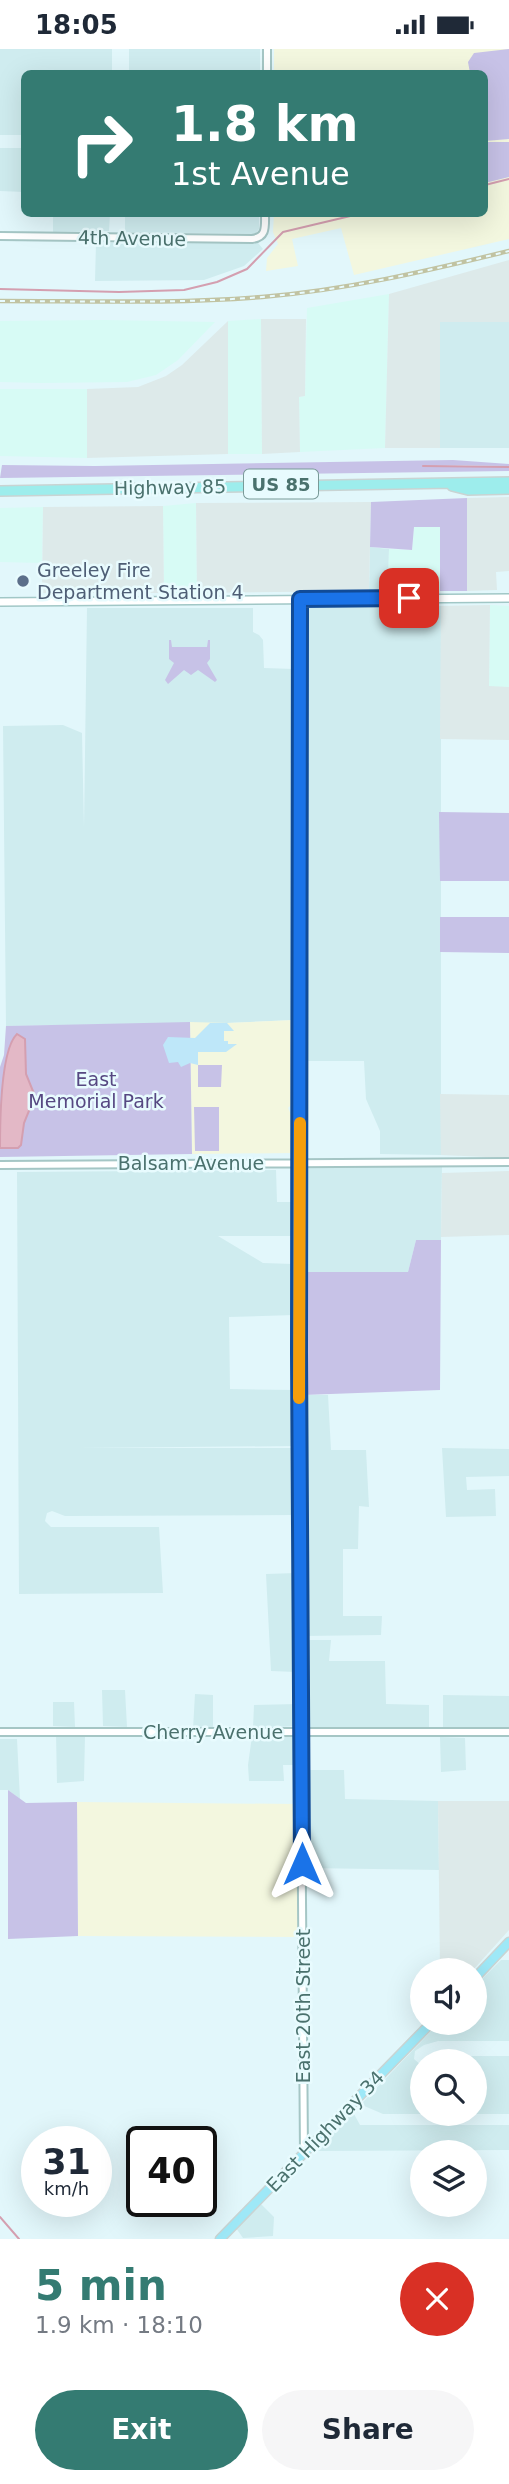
<!DOCTYPE html>
<html lang="en">
<head>
<meta charset="utf-8">
<style>
  :root { --surface:#fff; --page:#f6f6f7; --text:#1f2937; --muted:#747a83; --accent:#347b72 }
  body { margin:0; font-family:"DejaVu Sans",sans-serif; background:var(--page); color:var(--text); height:100vh; display:flex; flex-direction:column; font-size:26px; white-space:nowrap }
  * { box-sizing:border-box; margin:0 }
  p { font-size:23px; color:var(--muted) }
  .icon { flex:none; width:38px; height:38px; fill:none; stroke:currentColor; stroke-width:2; stroke-linecap:round; stroke-linejoin:round }
  .map { position:relative; height:2190px; overflow:hidden }
  .side { display:flex; flex-direction:column; background:var(--surface); flex:1 }
  .side>* { flex:none }
  .guide { position:absolute; left:21px; top:21px; width:467px; height:147px; border-radius:10px; box-shadow:0 7px 28px #0002; background:#347b72; color:#fff; overflow:hidden }
  .tools { position:absolute; left:410px; top:1909px; display:grid; gap:14px }
  .tools a { display:grid; place-items:center; width:77px; height:77px; border-radius:50%; background:var(--surface); box-shadow:0 7px 28px #0002; font-size:35px }
  .speed { position:absolute; left:21px; top:2077px; display:flex; gap:14px; font-size:35px; font-weight:700; text-align:center }
  .speed>* { display:grid; place-content:center; width:91px; height:91px; border-radius:50%; background:var(--surface); box-shadow:0 7px 28px #0002; line-height:1 }
  .speed small { font-size:18px; font-weight:400 }
  .speed .limit { border:4px solid #111; border-radius:10px; background:#fff; color:#111 }
  .pin { position:absolute; display:grid; place-items:center; width:60px; height:60px; color:#fff; margin:-30px; border-radius:14px; box-shadow:0 4px 10px #0006 }
  .me { position:absolute; width:77px; margin:-38px; rotate:0deg; stroke-linejoin:round; filter:drop-shadow(0 0 5px #0008) }
  .turn { display:flex; align-items:center; gap:24px; height:147px; padding:0 35px; font-size:32px }
  .turn .icon { width:91px; height:91px; stroke-width:2.5 }
  .turn b { display:block; font-size:49px; line-height:60px }
  .round { display:grid; place-items:center; flex:none; width:74px; height:74px; border-radius:37px; background:var(--page) }
  .summary { display:flex; align-items:center; justify-content:space-between; height:119px; padding:0 35px }
  h1 { font-size:42px; font-weight:700; line-height:52px; color:var(--accent) }
  .action { display:flex; gap:14px; margin-top:auto; padding:14px 35px }
  .action a { flex:1; height:80px; border-radius:42px; background:var(--accent); color:#fff; font-size:28px; font-weight:700; line-height:80px; text-align:center }
  .action a+a { background:var(--page); color:var(--text) }
  .status { display:flex; justify-content:space-between; align-items:center; height:49px; padding:0 35px; background:var(--surface); direction:ltr }
  .status svg { height:19px; fill:currentColor }
  .map>svg:first-child { display:block }
  .residential { fill:#cfecef }
  .commercial { fill:#d7fbf5 }
  .industrial { fill:#ddeaea }
  .education { fill:#f3f7df }
  .green { fill:#c7c2e7 }
  .sand { fill:#bee7f9 }
  .water { fill:#e3b8c6; stroke:#d49fb0; stroke-width:2 }
  .lines { fill:none; stroke-linecap:round; stroke-linejoin:round }
  .stream { stroke:#d49fb0; stroke-width:2 }
  .tertiary-casing { stroke:#a5c6c5; stroke-width:10 }
  .secondary-casing { stroke:#a1c7c6; stroke-width:10 }
  .primary-casing { stroke:#c9d4d3; stroke-width:11 }
  .trunk-casing { stroke:#c9d4d3; stroke-width:12 }
  .tertiary { stroke:#fff; stroke-width:6 }
  .secondary { stroke:#fff; stroke-width:7 }
  .primary { stroke:#9ee8f7; stroke-width:8 }
  .trunk { stroke:#9dedec; stroke-width:9 }
  .rail-casing { stroke:#c1c3a2; stroke-width:4.5 }
  .rail { stroke:#e8fbfe; stroke-width:2; stroke-dasharray:5; stroke-linecap:butt }
  .route-casing { stroke:#114b97; stroke-width:18 }
  .route { stroke:#1a73e8; stroke-width:12 }
  .slow { stroke:#f59e0b; stroke-width:12 }
  .service-dot { fill:#5c6f8a; stroke:#e8fbfe; stroke-width:2.5 }
  .labels { text-anchor:middle; dominant-baseline:central; stroke-width:5; stroke-linejoin:round; paint-order:stroke }
  .shield { fill:#e8fbfe; stroke:#799a98; stroke-width:2 }
  .shield-label { font-size:18px; font-weight:bold; fill:#4a716d }
  .street-label { font-size:19px; fill:#4a716d; stroke:#e8fbfe }
  .service-label { font-size:19px; fill:#4e5e75; stroke:#e8fbfe; text-anchor:start }
  .park-label { font-size:19px; fill:#564882; stroke:#e8fbfe }
</style>
</head>
<body>
<div class="status"><b>18:05</b><svg viewBox="0 0 49 12"><path d="M0 12V9h3v3zM5 12V6h3v6zM10 12V3h3v9zM15 12V0h3v12zM26 1h20v11H26zM47 4h2v5h-2z"/></svg></div>
<div class="map">
<svg width="509" height="2190" viewBox="0 0 509 2190">
  <rect width="100%" height="100%" fill="#e2f7fb"/>
  <!-- residential -->
  <path class="residential" d="M0 0H112V24H24V86H0Z
    M129 0H260V24H129Z
    M0 99H24V143L0 142Z
    M53 165H110L109 182 53 183Z
    M125 165H259V180L255 185 125 183Z
    M96 194H258L263 200 244 217 204 231 95 232Z
    M440 273H509V399H440Z
    M370 498 389 500 388 542H369Z
    M311 557H441V1106L380 1105V1082L366 1050 364 1012H306L309 894 307 561Z
    M87 559H253V583L259 586 263 591 264 619 294 620V971L227 974 6 977 3 677 63 676 82 684 84 779Z
    M442 1117 441 1191H416L408 1223H304L303 1118Z
    M276 1121 277 1153H294V1187H218L263 1214 293 1215 294 1266 229 1268 230 1340 294 1341 296 1397 79 1399H295L294 1466 65 1467 52 1462 47 1464 45 1472 51 1478H159L163 1544 19 1545 17 1123Z
    M328 1346 331 1401H366L369 1458 359 1457 358 1500H343V1567H382L381 1586 303 1587V1346Z
    M442 1399 509 1400V1427L466 1428 467 1441 495 1440 496 1467 446 1468Z
    M296 1524V1623L271 1622 266 1525Z
    M307 1591H331L329 1612H385L386 1655 429 1656V1679L306 1678Z
    M102 1641H125L127 1678 103 1677Z
    M195 1645 213 1646V1679L193 1680Z
    M443 1646 509 1647V1679H443Z
    M53 1653H74L75 1678 53 1677Z
    M297 1655V1677L253 1679 254 1656Z
    M56 1685 85 1687 84 1732 57 1734Z
    M252 1687 296 1688V1716H283L284 1732H249L248 1716Z
    M440 1688 465 1689 466 1721 441 1723Z
    M0 1690H17L20 1750 8 1741H0Z
    M307 1721H344L345 1750 438 1752 439 1821 308 1819Z
    M501 1911H509V1992H438L424 1996 415 2002 414 2010 422 2017V2065H474V2012H435L439 2007H509V2065H383L362 2056 354 2065 360 2076H509V2101L316 2102 439 1974H474V1938Z
    M260 2154 274 2168 273 2187 243 2189 236 2179Z"/>
  <!-- commercial -->
  <path class="commercial" d="M389 245 385 399 300 403 299 348 305 347 307 259Z
    M261 270 262 405H228V272Z
    M0 272 104 271 215 273 178 311 156 326 127 333 41 334 0 333Z
    M0 340H87V409L0 407Z
    M196 454 197 544H164L163 457Z
    M43 458 42 514 0 513V459Z
    M440 477V542H388L389 500 412 501 414 478Z
    M490 556 509 557V638H489Z"/>
  <!-- industrial -->
  <path class="industrial" d="M509 211V273H440V399H385L389 245Z
    M261 270H306L305 347 299 348 300 403 262 405Z
    M228 272V405L87 409V340L138 338 166 327 182 316Z
    M509 448V522L496 523 497 541 467 542V449Z
    M371 453 369 542 197 544 196 454Z
    M163 457 164 544H42L43 458Z
    M490 556 489 637 509 638V691L440 690 441 557Z
    M440 1045 509 1046V1109L441 1106Z
    M509 1122V1186L441 1188 442 1124Z
    M438 1752H509V1881L473 1921H440Z"/>
  <!-- education -->
  <path class="education" d="M274 0H509V190L354 226 341 179 292 190 298 217 266 222 267 209 278 195 273 183 274 165 485 164V24H274Z
    M294 971 292 1055 288 1059 294 1072 293 1104 192 1105 190 973 227 974Z
    M77 1753 297 1755 298 1888 78 1887Z"/>
  <!-- green -->
  <path class="green" d="M509 0V90L485 92V24H470L468 13 474 4Z
    M485 93H509V128L485 134Z
    M453 411 509 415V417L421 416 509 418V422L0 429 2 416 95 417Z
    M467 449V542H440V478H414L412 501 370 498 371 453Z
    M169 591H171L172 598H207L208 591H210V610L207 614 217 631 215 633 198 621 191 626 184 621 168 635 165 631 174 614 169 610Z
    M439 763 509 764V832H440Z
    M440 868H509V904L440 903Z
    M190 973 192 1105 0 1108V1018L4 1006 6 977Z
    M198 1016H222L221 1038H198Z
    M194 1058H219V1102H195Z
    M416 1191H441L440 1341 303 1346 304 1223H408Z
    M8 1741 26 1754 77 1753 78 1887 8 1890Z"/>
  <!-- sand -->
  <path class="sand" d="M210 974H227L234 982H224V992H228V995H237L226 1003H198V1016L190 1014 181 1018 178 1013 169 1014 163 996 168 988 195 989Z"/>
  <!-- water -->
  <path class="water" d="M17 985 25 990 26 1025 35 1047 24 1074 21 1096 18 1099H0C0 1073 0 1001 17 985Z"/>
  <g class="lines">
    <!-- stream -->
    <path class="stream" d="M485 136 509 130
      M0 240 119 243 184 241 217 233 247 220 283 183 363 164
      M423 417 509 418
      M0 2168 19 2190"/>
    <defs>
      <path id="tertiary" d="M267 24V0
        M0 187 252 190C267 188 265 178 265 164
        M300 550 299 1472 304 2104
        M0 1116 509 1113
        M0 1683H509"/>
      <path id="secondary" d="M0 553 509 549"/>
      <path id="primary" d="M474 1930 509 1893
        M220 2190 431 1974"/>
      <path id="trunk" d="M452 437 468 441 509 440
        M0 442 509 433"/>
    </defs>
    <!-- tertiary casing -->
    <use href="#tertiary" class="tertiary-casing"/>
    <!-- secondary casing -->
    <use href="#secondary" class="secondary-casing"/>
    <!-- primary casing -->
    <use href="#primary" class="primary-casing"/>
    <!-- trunk casing -->
    <use href="#trunk" class="trunk-casing"/>
    <!-- tertiary -->
    <use href="#tertiary" class="tertiary"/>
    <!-- secondary -->
    <use href="#secondary" class="secondary"/>
    <!-- primary -->
    <use href="#primary" class="primary"/>
    <!-- trunk -->
    <use href="#trunk" class="trunk"/>
    <defs>
      <path id="rail" d="M0 252C87 252 175 255 262 248 346 241 427 222 509 202"/>
    </defs>
    <!-- rail casing -->
    <use href="#rail" class="rail-casing"/>
    <!-- rail -->
    <use href="#rail" class="rail"/>
  </g>
  <g class="lines">
    <defs>
      <path id="route" d="M302 1815 299 1304 300 550 409 549"/>
    </defs>
    <!-- route casing -->
    <use href="#route" class="route-casing"/>
    <!-- route -->
    <use href="#route" class="route"/>
    <!-- slow -->
    <path class="slow" d="M299 1349 300 1074"/>
  </g>
  <!-- markers -->
  <circle class="service-dot" cx="23" cy="532" r="7"/>
  <g class="labels">
    <!-- shield labels -->
    <rect class="shield" x="244" y="420.5" width="74" height="29" rx="5"/>
    <g class="shield-label">
      <text x="281" y="435">US 85</text>
    </g>
    <!-- street labels -->
    <g class="street-label">
      <text transform="translate(132 189) rotate(1)">4th Avenue</text>
      <text transform="translate(170 438) rotate(-1)">Highway 85</text>
      <text x="191" y="1114">Balsam Avenue</text>
      <text x="213" y="1683">Cherry Avenue</text>
      <text transform="translate(303 1957) rotate(-90)">East 20th Street</text>
      <text transform="translate(325 2082) rotate(-46)">East Highway 34</text>
    </g>
    <!-- service labels -->
    <g class="service-label">
      <text x="37" y="521">Greeley Fire<tspan x="37" dy="22">Department Station 4</tspan></text>
    </g>
    <!-- park labels -->
    <g class="park-label">
      <text x="96" y="1030">East<tspan x="96" dy="22">Memorial Park</tspan></text>
    </g>
  </g>
</svg>
<div class="tools">
<a><svg class="icon" aria-label="sound" viewBox="0 0 24 24"><path d="M4 9h4l5-4v14l-5-4H4zM17 9q2 3 0 6"/></svg></a>
<a><svg class="icon" aria-label="search" viewBox="0 0 24 24"><circle cx="10" cy="10" r="6"/><path d="M15 15l6 6"/></svg></a>
<a><svg class="icon" aria-label="layers" viewBox="0 0 24 24"><path d="M12 4l9 5-9 5-9-5zM3 14l9 5 9-5"/></svg></a>
</div>
<div class="speed"><div>31<small>km/h</small></div><div class="limit">40</div></div>
<div class="pin" style="left:409px;top:549px;background:#d93025"><svg class="icon" aria-label="arrive" viewBox="0 0 24 24"><path d="M6 21V4h12l-3 4 3 4H6"/></svg></div>
<svg class="me" style="left:302px;top:1815px" viewBox="-20 -20 40 40"><path d="M0-17L14 15 0 8-14 15z" fill="#1a73e8" stroke="#fff" stroke-width="4"/></svg>
<div class="guide">
<div class="turn"><svg class="icon" aria-label="right" viewBox="0 0 24 24"><path d="M7 20v-9h11M14 6l5 5-5 5"/></svg><div><b>1.8 km</b>1st Avenue</div></div>
</div>
</div>
<section class="side">
<div class="summary"><div><h1>5 min</h1><p>1.9 km · 18:10</p></div><a class="round" style="background:#d93025;color:#fff"><svg class="icon" aria-label="close" viewBox="0 0 24 24"><path d="M6 6l12 12M18 6L6 18"/></svg></a></div>
<div class="action"><a>Exit</a><a>Share</a></div>
</section>
</body>
</html>
